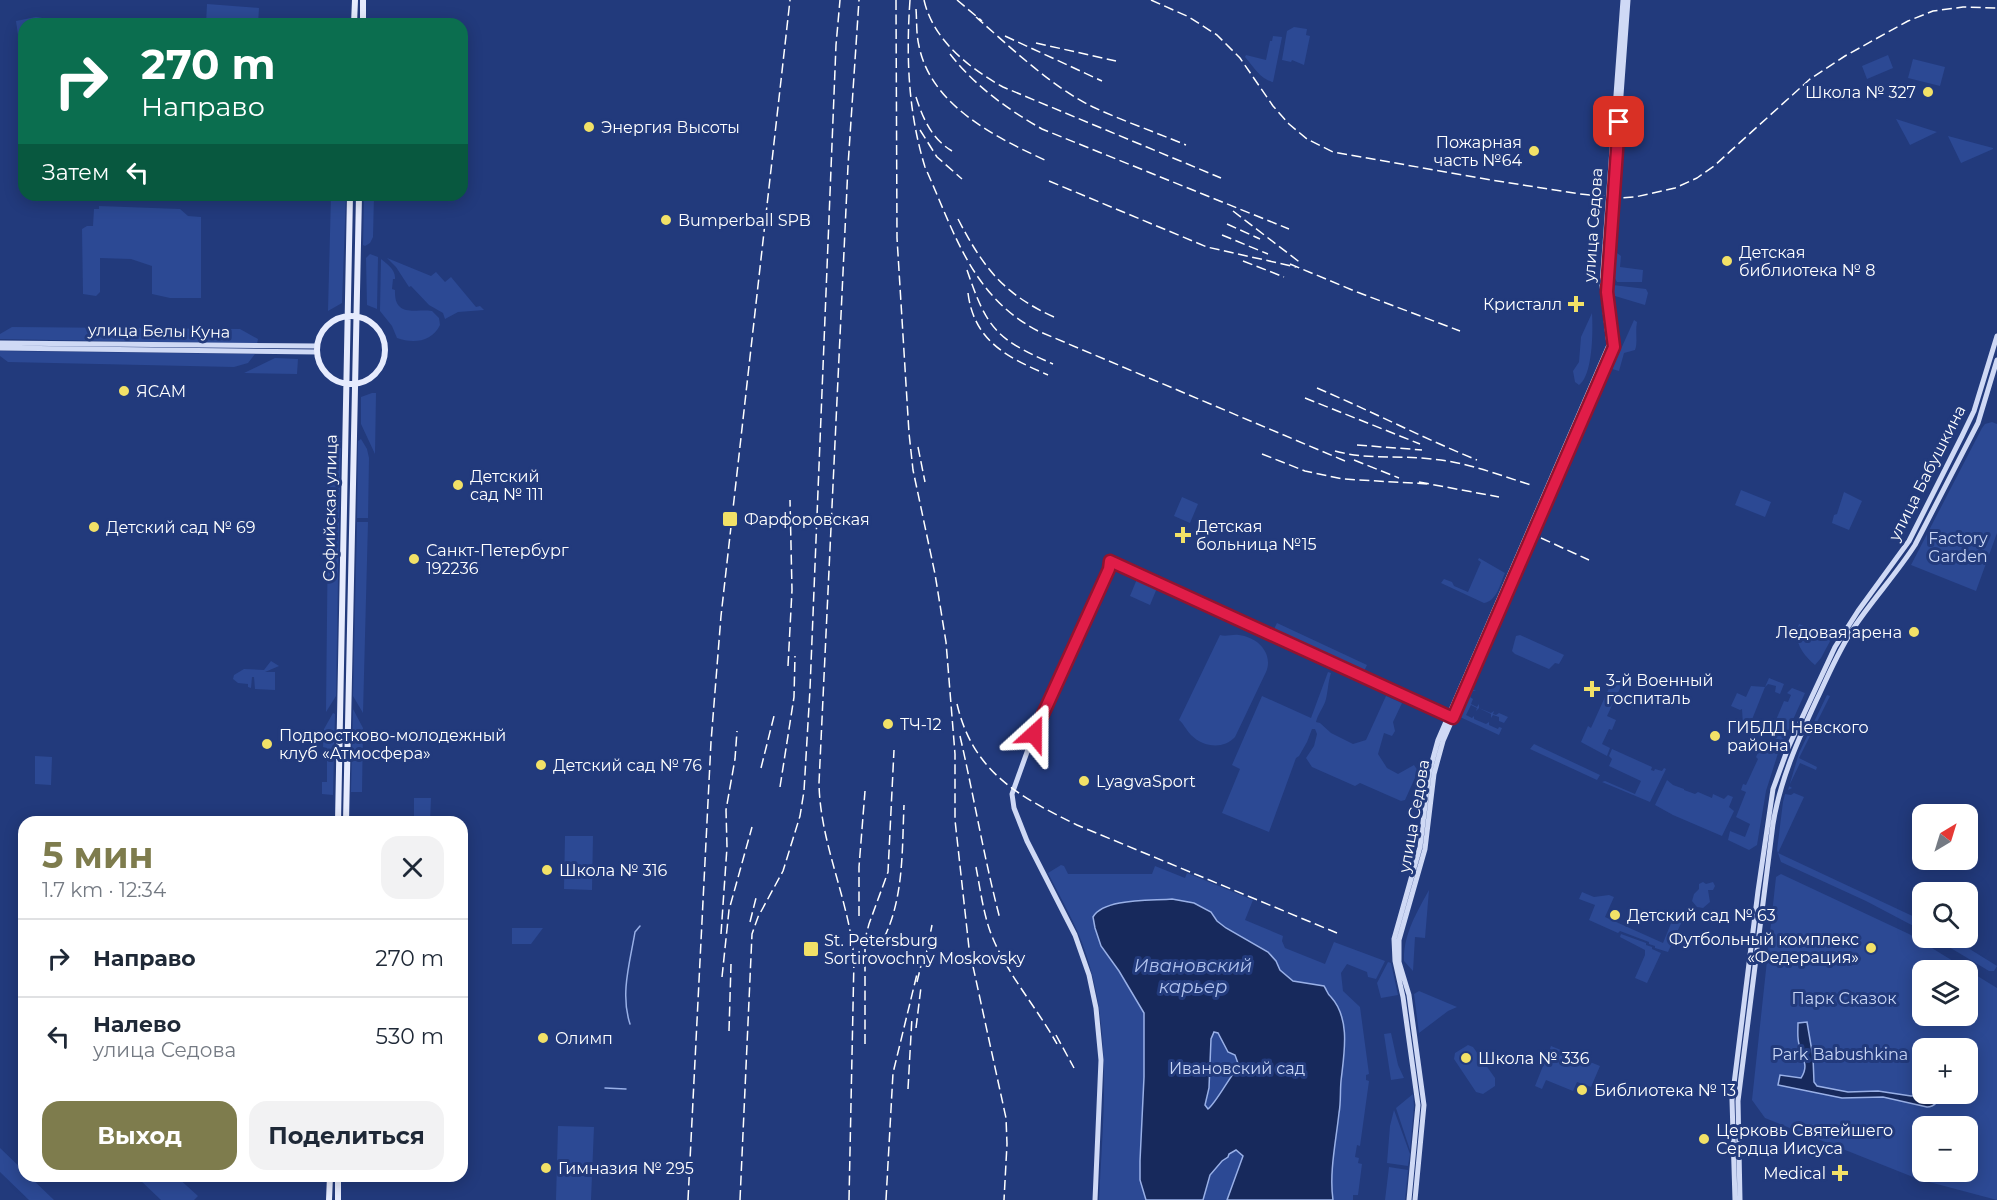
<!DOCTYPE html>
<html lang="ru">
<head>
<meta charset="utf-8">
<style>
  :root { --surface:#fff; --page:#f2f2f3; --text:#1f2937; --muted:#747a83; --line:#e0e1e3; --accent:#7e7c4d }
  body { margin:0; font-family:Montserrat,sans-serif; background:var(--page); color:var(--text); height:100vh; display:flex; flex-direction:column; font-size:22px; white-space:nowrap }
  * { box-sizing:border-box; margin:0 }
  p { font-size:20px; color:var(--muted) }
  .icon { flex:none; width:33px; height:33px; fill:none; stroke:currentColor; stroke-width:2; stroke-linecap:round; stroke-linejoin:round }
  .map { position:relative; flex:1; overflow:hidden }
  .panel { position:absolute; left:18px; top:816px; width:450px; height:366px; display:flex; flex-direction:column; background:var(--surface); border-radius:18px; box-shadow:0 3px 15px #0003 }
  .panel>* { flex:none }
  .top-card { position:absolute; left:18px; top:18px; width:450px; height:183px; border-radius:18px; box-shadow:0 3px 15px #0003; background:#0b6e4f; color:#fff; overflow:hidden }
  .needle { width:39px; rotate:38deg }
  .controls { position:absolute; left:1912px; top:804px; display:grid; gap:12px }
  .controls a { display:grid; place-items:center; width:66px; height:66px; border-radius:12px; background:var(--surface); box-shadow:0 3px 15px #0003; font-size:30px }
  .pin { position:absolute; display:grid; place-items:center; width:51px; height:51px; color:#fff; margin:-26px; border-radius:12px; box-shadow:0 3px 9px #0006 }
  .me { position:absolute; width:66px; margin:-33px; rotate:24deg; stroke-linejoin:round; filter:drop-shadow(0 0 4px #0008) }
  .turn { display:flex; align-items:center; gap:21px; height:126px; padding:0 24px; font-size:27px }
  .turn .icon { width:78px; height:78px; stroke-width:2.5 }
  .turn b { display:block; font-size:42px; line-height:51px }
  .then { display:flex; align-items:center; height:57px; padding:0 24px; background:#0003; gap:12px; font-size:22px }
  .round { display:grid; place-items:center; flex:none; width:63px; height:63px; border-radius:18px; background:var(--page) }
  .head { display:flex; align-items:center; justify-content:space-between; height:102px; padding:0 24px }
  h1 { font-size:36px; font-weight:700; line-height:45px; color:var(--accent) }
  .primary-button { display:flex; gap:12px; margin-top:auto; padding:12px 24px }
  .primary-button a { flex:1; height:69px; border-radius:18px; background:var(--accent); color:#fff; font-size:24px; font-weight:700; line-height:69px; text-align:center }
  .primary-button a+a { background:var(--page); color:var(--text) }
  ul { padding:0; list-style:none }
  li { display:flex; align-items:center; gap:18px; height:78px; padding:0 24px; border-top:2px solid var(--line) }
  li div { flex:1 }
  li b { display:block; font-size:22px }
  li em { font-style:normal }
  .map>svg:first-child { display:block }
  .green { fill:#2c4994; fill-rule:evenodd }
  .water { fill:#17295c; stroke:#99b0e7; stroke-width:1.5; fill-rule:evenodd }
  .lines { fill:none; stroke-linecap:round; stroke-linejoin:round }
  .stream { stroke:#99b0e7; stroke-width:1.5 }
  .secondary { stroke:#cfd9f5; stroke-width:5 }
  .primary { stroke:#e6ebfd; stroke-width:6 }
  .rail { stroke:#fff; stroke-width:1.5; stroke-dasharray:10 4.5; stroke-linecap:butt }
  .route-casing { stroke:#92132f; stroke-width:15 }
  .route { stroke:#e11d48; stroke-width:10 }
  .poi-dot { fill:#f2e167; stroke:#223a7c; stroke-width:2 }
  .labels { text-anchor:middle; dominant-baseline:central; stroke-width:6; stroke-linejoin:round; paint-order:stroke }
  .poi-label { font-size:16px; fill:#fff; stroke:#223a7c; text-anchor:start }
  .street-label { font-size:16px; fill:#fff; stroke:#223a7c }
  .park-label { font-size:16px; fill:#c8d5f5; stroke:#223a7c }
  .water-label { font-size:18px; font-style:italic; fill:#b0c2ee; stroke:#223a7c }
</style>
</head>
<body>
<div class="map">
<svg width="1997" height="1200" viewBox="0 0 1997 1200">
  <rect width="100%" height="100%" fill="#223a7c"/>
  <!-- green -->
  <path class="green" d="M207 4 259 8 258 24H206Z
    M36 17 55 20H76L82 23 108 20V24H24V52L20 49 16 21Z
    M1294 27 1307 29 1306 35 1310 36 1304 65 1292 60 1291 62 1282 60 1287 31Z
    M1273 36 1282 37 1273 82C1261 80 1253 66 1245 57L1246 55 1266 60 1270 41H1272Z
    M1888 55 1893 68 1867 79 1862 66Z
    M1913 59 1945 67 1940 86 1908 78Z
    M1896 119 1937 132 1910 145Z
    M1948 136 1993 148V149L1961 163Z
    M331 195H346L342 303 328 311Z
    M364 195H374L373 237 370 243 365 246 363 245Z
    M99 206 180 209 188 216 201 217V298H170L152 294V266L131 259 100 258V292L96 296 83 294 82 229 87 226H93L94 209H99Z
    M1617 253 1621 256 1620 267 1643 270 1642 282H1617L1613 275 1614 255Z
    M370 254 378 257 377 309 367 305 366 258Z
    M387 258 431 276 436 272 445 282 451 277 476 307 480 306 484 310 458 312 445 319 443 313 429 305 411 286 409 287 396 267Z
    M381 259C387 264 396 270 395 279H393L392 289 395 290C394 317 414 309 432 311L439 318 440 325C432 342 413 344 397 338L392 326 380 311Z
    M1613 285 1646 289 1648 293 1645 305 1615 296 1612 290Z
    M1592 313C1593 330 1593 375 1579 385L1575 382 1573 371 1579 362 1581 337Z
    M1634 320 1637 322C1635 332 1638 342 1635 350L1624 353 1619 371 1612 369Z
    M12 327 240 329 258 339 257 344 0 339V334Z
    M0 351 255 354 248 363 234 367 8 362 0 356Z
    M275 358 298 359 297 374 244 373Z
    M372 393H376L375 454 361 424V397Z
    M1992 422 1997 424V533L1976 591 1911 565 1982 428 1985 424Z
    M361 439 367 449 369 458 368 518H357L358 441Z
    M339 440 341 442 339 518H328L330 454 333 444Z
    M1741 490 1771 502 1765 517 1735 505Z
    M1844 492 1862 501 1849 530 1832 523 1834 515 1837 514Z
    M1182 497 1198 504 1190 523 1174 516Z
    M328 522H339L336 696 326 712Z
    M357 522H368L363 713 353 696Z
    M1479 558 1505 573C1500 584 1497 601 1484 603L1441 583 1444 579 1452 582 1454 586 1468 592 1481 562 1478 560Z
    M1137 579 1157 588 1150 605 1130 596Z
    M1277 623 1367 665 1364 671 1274 629Z
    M1799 624 1828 636 1833 625 1835 632 1821 658 1815 665C1803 655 1792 640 1799 624Z
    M1220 635C1226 637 1232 634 1239 635 1257 637 1274 653 1266 672L1235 737C1223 750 1203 747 1191 735 1186 730 1184 724 1179 720Z
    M1520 635 1562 654 1564 655 1559 664 1555 663 1549 669 1515 654 1512 651 1516 636Z
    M271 661 279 666 265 672H275V690L255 689 254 677H252L251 688 248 687V684L238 683 233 679 234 675 244 669 264 670Z
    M1328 672 1331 673C1328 682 1328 691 1326 699 1324 707 1318 713 1316 722L1320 723 1331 733 1353 744 1366 740 1386 696 1402 703 1393 722 1395 731 1392 736 1384 733 1378 754 1387 768 1398 774 1414 765 1418 771 1405 800 1401 801 1360 783 1355 786 1312 767 1306 758 1314 746 1317 734 1315 729H1312L1307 742 1299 756 1296 758 1269 832 1222 813 1240 769 1232 765 1262 696 1311 718Z
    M1614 677 1623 682 1607 716 1616 720 1612 730 1609 729 1602 744 1610 748 1607 756 1581 742 1588 726 1591 728Z
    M1769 678 1784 684 1780 694 1775 692 1776 686 1768 684 1765 687 1751 722V725L1757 728 1762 723 1766 725 1763 733 1743 725 1742 709 1740 710 1731 706 1737 693 1746 697 1751 686 1765 687Z
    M1792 688 1805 693 1783 742 1769 736 1773 728 1776 729 1779 721 1776 720 1784 701 1788 702 1791 695 1787 693Z
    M1472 689 1476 691H1473L1470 697 1473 699 1471 704 1477 707 1479 704V708L1491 713 1494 711 1493 714 1496 715 1499 713 1508 717 1504 723 1499 721V717L1493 715 1491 718V714L1479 708 1476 711 1477 708 1471 705 1466 715 1472 718 1474 716V719L1486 724 1489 722V725L1498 729 1499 727 1502 728 1499 735 1460 717Z
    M1827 695 1830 696 1799 758 1817 767 1816 770 1800 763 1789 786 1792 788 1788 790 1799 753Z
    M353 709 363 728 362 792H351Z
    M333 713 335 714 333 795 322 794V782H327V748L323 747 324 729Z
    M1766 742 1778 747 1779 750 1766 791 1757 845 1749 850 1728 840 1730 831 1745 837 1750 824 1736 817 1746 792 1741 790 1743 784 1746 785 1758 759 1756 757 1762 744Z
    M1534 744 1600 775 1597 780 1530 749Z
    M1612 749 1652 767 1651 770 1654 771 1655 769 1662 771 1664 768 1666 769 1650 802 1602 782 1605 781 1635 794 1641 781 1609 766 1612 759 1609 756Z
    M35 756 52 757 51 785 35 784Z
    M1667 780 1673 785 1684 789V790L1695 794 1698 792 1712 798 1713 794 1724 799 1728 795 1733 797 1729 807 1734 811 1722 836 1673 815 1655 805Z
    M1794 793 1804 797 1778 853 1921 920 1923 921V931L1866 901 1781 862 1777 850 1783 802 1785 794 1791 795Z
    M414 798H431L430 822H414Z
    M565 836H593L592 890 564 889Z
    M1061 865 1064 866 1068 874H1152L1155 866 1185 878 1187 873 1253 900 1245 920 1283 936 1282 941 1285 948 1325 964 1334 942 1385 961 1376 979 1368 977 1367 972 1347 964 1341 973 1343 991 1360 1007 1369 1074 1366 1075V1080L1369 1081 1360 1146 1357 1145 1355 1157 1359 1158 1358 1163 1362 1164 1358 1195H1353V1200H1099C1103 1116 1113 1032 1085 951 1076 924 1061 899 1048 873Z
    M1781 874 1909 934 1997 988V1200L1918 1179 1765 1118 1752 1100 1776 877ZM1923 970H1968V1016H1923ZM1923 1048H1968V1094H1923ZM1923 1126H1968V1172H1923Z
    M1703 882 1706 884 1713 882 1715 886 1713 890H1708L1710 902 1703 908 1697 907 1692 901 1694 894 1699 889V884Z
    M1429 890 1425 938 1415 937 1413 971 1404 961C1403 935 1417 912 1429 890Z
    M1582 892 1594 897 1609 895 1614 897 1605 917 1663 943 1674 916 1683 919 1668 952 1655 948V946L1649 944V942L1620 931 1618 933 1589 920 1595 905 1579 899Z
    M512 928H543L531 944H512Z
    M1621 934 1646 943V945L1652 947V949L1661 953 1647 983 1635 978 1645 955V950L1620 937Z
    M1934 938H1952L1997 966 1994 971H1989Z
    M1388 962 1391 963 1398 995 1381 998 1377 983Z
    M1419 991 1457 1007 1448 1011 1419 1033 1414 994Z
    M1391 1033 1398 1065 1404 1078 1391 1080 1384 1034Z
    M1468 1045 1473 1047 1495 1078V1086L1483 1094 1476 1092 1454 1059 1455 1053Z
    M1551 1046 1600 1066 1591 1087 1577 1082 1573 1091 1546 1080 1542 1089 1535 1086Z
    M1413 1094 1414 1106 1410 1150 1396 1108Z
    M1394 1110 1410 1154 1408 1166 1387 1163 1390 1126Z
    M558 1126 594 1127 591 1200H556Z
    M0 1148 24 1171V1176H29L54 1200H29L0 1172Z
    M1389 1167 1408 1170 1405 1200H1385Z
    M143 1176H176L198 1196 194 1200H161L140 1180Z"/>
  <!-- water -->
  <path class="water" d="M1172 899 1194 903 1211 912 1217 921 1226 928 1268 952 1276 961 1280 970 1293 981 1324 986C1327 990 1327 994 1331 997 1351 1019 1344 1054 1341 1081 1340 1092 1341 1103 1339 1113 1336 1141 1329 1173 1333 1200H1227L1243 1156 1236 1150 1229 1154 1228 1157 1222 1161 1210 1175 1203 1200H1146L1140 1180V1161L1144 1077V1013L1119 971 1101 946 1095 928 1093 917C1104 898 1152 901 1172 899ZM1214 1032 1218 1033 1228 1052 1235 1055 1239 1066C1230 1076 1216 1103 1208 1109L1205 1105 1209 1088 1211 1039Z
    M1807 1022 1813 1057 1814 1082 1817 1086 1848 1092 1878 1091 1911 1096 1941 1094C1938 1101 1935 1107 1927 1107L1883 1097 1842 1098 1778 1085 1780 1075 1801 1078C1810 1065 1801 1057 1799 1044 1797 1037 1798 1030 1798 1023Z"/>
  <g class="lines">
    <!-- stream -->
    <path class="stream" d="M630 1024C620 994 630 962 635 932L640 926
      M605 1088 626 1089"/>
    <!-- secondary -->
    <path class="secondary" d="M0 343 317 346
      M0 348 317 352
      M1095 1200 1101 1060 1096 1008 1089 975 1075 935 1027 841 1014 808 1012 794 1031 741 1109 569 1110 561 1449 716
      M1409 1200 1418 1105 1403 997 1395 961 1394 939 1420 847 1429 773 1438 740 1609 345 1602 285 1623 0
      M1415 1200 1424 1105 1409 995 1399 962V940L1425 849 1434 774 1443 741 1614 347 1607 285 1628 0
      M1735 1200 1732 1100 1758 891 1773 789 1788 748 1835 647 1858 611 1909 541 1962 436 1974 411 1997 336
      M1740 1200 1738 1101 1773 824C1780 780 1798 740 1817 699 1829 674 1839 649 1855 626 1874 598 1897 573 1915 545L1978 423 1997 360"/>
    <!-- primary -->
    <path class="primary" d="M354 24 355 0
      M363 24V0
      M317 350a34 34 0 1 1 68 0a34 34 0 1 1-68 0Z
      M338 822 350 195
      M346 822 359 195
      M329 1200 330 1176
      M338 1200V1176"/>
    <!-- rail -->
    <path class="rail" d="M896 0 897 238 909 433 913 470 935 574 946 642 955 754V820L969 948 1006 1118 1007 1144 1004 1200
      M910 0C906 56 908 112 925 167 954 231 971 296 1038 331L1345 461
      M924 0C933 40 969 68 1003 87L1221 178
      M957 0 982 21
      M1151 0 1189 17 1217 35 1240 58 1273 106 1289 124 1307 139 1333 152 1491 180 1580 194 1618 198 1635 197 1675 188 1697 178 1714 166 1810 79 1845 56 1908 21 1933 11 1963 7 1997 8
      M916 9C917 21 916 34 919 46 931 106 997 138 1047 161
      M976 17C1010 47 1052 87 1093 107 1123 121 1155 132 1186 145
      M1005 36 1102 81
      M1036 43 1116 61
      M950 54C975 86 1007 109 1042 129L1289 229
      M916 97C923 119 932 139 952 151
      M920 130 937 157 962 179
      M1049 181 1207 247 1296 267
      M1233 211 1302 264
      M958 219C983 267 1003 294 1054 317
      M1227 224 1260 239
      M1222 235 1268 254
      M1243 261 1284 277
      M1290 264 1357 292 1460 331
      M967 270C987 329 996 339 1053 364
      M968 293C974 342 1009 358 1048 375
      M1317 388C1371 411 1423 438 1477 460
      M1305 398 1420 444
      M1357 445 1422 450
      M918 447 925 482
      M1335 451C1367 460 1399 455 1432 459 1466 462 1499 475 1531 485
      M1262 454 1305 471 1343 479 1428 484
      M1354 460 1399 478
      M1419 482 1499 497
      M1541 538 1589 560
      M788 666 792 590 790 500
      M957 704C973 772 1018 796 1077 825L1337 933
      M960 736C974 797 984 858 1000 919
      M761 768 774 716
      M780 787 794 697 795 656
      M976 867C980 888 983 911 990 931 1005 972 1036 1006 1057 1044
      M859 916V867L865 791
      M750 922 756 898
      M721 934 727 847 726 810 735 759 737 731
      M884 938C904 897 902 850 904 805
      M925 960 932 925
      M722 977 729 910 752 827
      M917 982 924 953
      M916 1028 921 987
      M729 1031 731 964
      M1056 1035 1074 1068
      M865 1044V939L869 924 888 872 894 750
      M908 1089 912 1017
      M688 1200 711 742 721 616 790 0
      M740 1200 752 934 758 917 783 871 800 816 804 791 810 689 836 45 840 0
      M849 1200 854 959C849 899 820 844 819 783L848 166 859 0
      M886 1200 893 1073 917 974"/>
  </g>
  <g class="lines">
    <defs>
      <path id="route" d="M1034 734 1109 569 1110 561 1453 718 1614 347 1607 292 1619 122"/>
    </defs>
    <!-- route casing -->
    <use href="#route" class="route-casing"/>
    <!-- route -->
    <use href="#route" class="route"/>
  </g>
  <!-- markers -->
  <g class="poi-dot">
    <circle cx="1928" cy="92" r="6"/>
    <circle cx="589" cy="127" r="6"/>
    <circle cx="1534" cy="151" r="6"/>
    <circle cx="666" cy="220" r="6"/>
    <circle cx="1727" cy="261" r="6"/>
    <path d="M1573 295h6v6h6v6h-6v6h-6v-6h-6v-6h6z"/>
    <circle cx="124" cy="391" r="6"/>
    <circle cx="458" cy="485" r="6"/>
    <rect x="722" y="511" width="16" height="16" rx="3"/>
    <circle cx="94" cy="527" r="6"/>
    <path d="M1180 526h6v6h6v6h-6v6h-6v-6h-6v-6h6z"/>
    <circle cx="414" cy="559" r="6"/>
    <circle cx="1914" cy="632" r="6"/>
    <path d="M1589 680h6v6h6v6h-6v6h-6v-6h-6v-6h6z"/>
    <circle cx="888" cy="724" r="6"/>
    <circle cx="1715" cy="736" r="6"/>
    <circle cx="267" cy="744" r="6"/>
    <circle cx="541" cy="765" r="6"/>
    <circle cx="1084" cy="781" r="6"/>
    <circle cx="547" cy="870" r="6"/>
    <circle cx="1615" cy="915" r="6"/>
    <circle cx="1871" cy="948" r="6"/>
    <rect x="803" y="941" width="16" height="16" rx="3"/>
    <circle cx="543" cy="1038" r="6"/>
    <circle cx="1466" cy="1058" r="6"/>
    <circle cx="1582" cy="1090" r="6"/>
    <circle cx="1704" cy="1139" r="6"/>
    <circle cx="546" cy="1168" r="6"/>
    <path d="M1837 1164h6v6h6v6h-6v6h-6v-6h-6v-6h6z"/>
  </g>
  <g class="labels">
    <!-- poi labels -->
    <g class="poi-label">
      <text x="1916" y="92" text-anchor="end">Школа № 327</text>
      <text x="601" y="127">Энергия Высоты</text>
      <text x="1522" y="142" text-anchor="end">Пожарная<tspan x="1522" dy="18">часть №64</tspan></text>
      <text x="678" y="220">Bumperball SPB</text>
      <text x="1739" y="252">Детская<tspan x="1739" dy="18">библиотека № 8</tspan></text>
      <text x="1562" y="304" text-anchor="end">Кристалл</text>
      <text x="136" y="391">ЯСАМ</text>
      <text x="470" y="476">Детский<tspan x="470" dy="18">сад № 111</tspan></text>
      <text x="744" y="519">Фарфоровская</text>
      <text x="1196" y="526">Детская<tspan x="1196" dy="18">больница №15</tspan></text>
      <text x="106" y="527">Детский сад № 69</text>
      <text x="426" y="550">Санкт-Петербург<tspan x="426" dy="18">192236</tspan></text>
      <text x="1902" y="632" text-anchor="end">Ледовая арена</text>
      <text x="1606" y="680">3-й Военный<tspan x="1606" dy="18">госпиталь</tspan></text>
      <text x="900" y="724">ТЧ-12</text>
      <text x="1727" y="727">ГИБДД Невского<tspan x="1727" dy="18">района</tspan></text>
      <text x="279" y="735">Подростково-молодежный<tspan x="279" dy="18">клуб «Атмосфера»</tspan></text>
      <text x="553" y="765">Детский сад № 76</text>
      <text x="1096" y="781">LyagvaSport</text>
      <text x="559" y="870">Школа № 316</text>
      <text x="1627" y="915">Детский сад № 63</text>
      <text x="1859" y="939" text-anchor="end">Футбольный комплекс<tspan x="1859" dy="18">«Федерация»</tspan></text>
      <text x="824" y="940">St. Petersburg<tspan x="824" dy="18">Sortirovochny Moskovsky</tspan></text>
      <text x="555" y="1038">Олимп</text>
      <text x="1478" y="1058">Школа № 336</text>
      <text x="1594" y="1090">Библиотека № 13</text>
      <text x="1716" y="1130">Церковь Святейшего<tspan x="1716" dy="18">Сердца Иисуса</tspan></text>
      <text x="558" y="1168">Гимназия № 295</text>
      <text x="1826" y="1173" text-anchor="end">Medical</text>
    </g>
    <!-- street labels -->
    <g class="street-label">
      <text transform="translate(1593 225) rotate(-86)">улица Седова</text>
      <text transform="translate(159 331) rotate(1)">улица Белы Куна</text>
      <text transform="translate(1927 473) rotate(-63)">улица Бабушкина</text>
      <text transform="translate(330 508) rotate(-89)">Софийская улица</text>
      <text transform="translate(1414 816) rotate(-80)">улица Седова</text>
    </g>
    <!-- park labels -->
    <g class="park-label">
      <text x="1958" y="538">Factory<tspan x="1958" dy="18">Garden</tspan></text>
      <text x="1844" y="998">Парк Сказок</text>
      <text x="1840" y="1054">Park Babushkina</text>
      <text x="1237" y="1068">Ивановский сад</text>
    </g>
    <!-- water labels -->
    <g class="water-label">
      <text x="1193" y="966">Ивановский<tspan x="1193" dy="21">карьер</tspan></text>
    </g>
  </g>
</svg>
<div class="controls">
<a><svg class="needle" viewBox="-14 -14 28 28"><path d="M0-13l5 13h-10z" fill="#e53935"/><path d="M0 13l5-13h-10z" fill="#747a83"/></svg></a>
<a><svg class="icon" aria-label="search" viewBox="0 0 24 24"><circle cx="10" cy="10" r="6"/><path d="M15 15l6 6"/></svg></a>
<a><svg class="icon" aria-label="layers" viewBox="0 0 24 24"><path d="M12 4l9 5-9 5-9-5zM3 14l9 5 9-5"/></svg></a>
<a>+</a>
<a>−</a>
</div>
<div class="pin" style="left:1619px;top:122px;background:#d93025"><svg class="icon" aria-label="arrive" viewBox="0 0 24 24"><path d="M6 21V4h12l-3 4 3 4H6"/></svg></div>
<svg class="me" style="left:1034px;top:734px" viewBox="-20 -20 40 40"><path d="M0-17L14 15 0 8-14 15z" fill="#e11d48" stroke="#fff" stroke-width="4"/></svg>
<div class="top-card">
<div class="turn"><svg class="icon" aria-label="right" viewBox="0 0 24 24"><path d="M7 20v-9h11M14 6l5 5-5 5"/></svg><div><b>270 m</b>Направо</div></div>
<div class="then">Затем<svg class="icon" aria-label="left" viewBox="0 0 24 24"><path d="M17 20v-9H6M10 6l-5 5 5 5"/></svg></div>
</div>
<section class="panel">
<div class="head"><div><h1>5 мин</h1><p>1.7 km · 12:34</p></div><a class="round"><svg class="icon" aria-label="close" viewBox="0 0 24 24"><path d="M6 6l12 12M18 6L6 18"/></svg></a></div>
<ul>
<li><svg class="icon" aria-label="right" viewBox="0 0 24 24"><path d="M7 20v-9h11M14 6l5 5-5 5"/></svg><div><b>Направо</b></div><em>270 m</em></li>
<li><svg class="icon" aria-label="left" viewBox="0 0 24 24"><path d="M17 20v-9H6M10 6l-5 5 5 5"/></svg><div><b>Налево</b><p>улица Седова</p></div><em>530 m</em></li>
</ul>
<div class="primary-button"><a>Выход</a><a>Поделиться</a></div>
</section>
</div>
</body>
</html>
